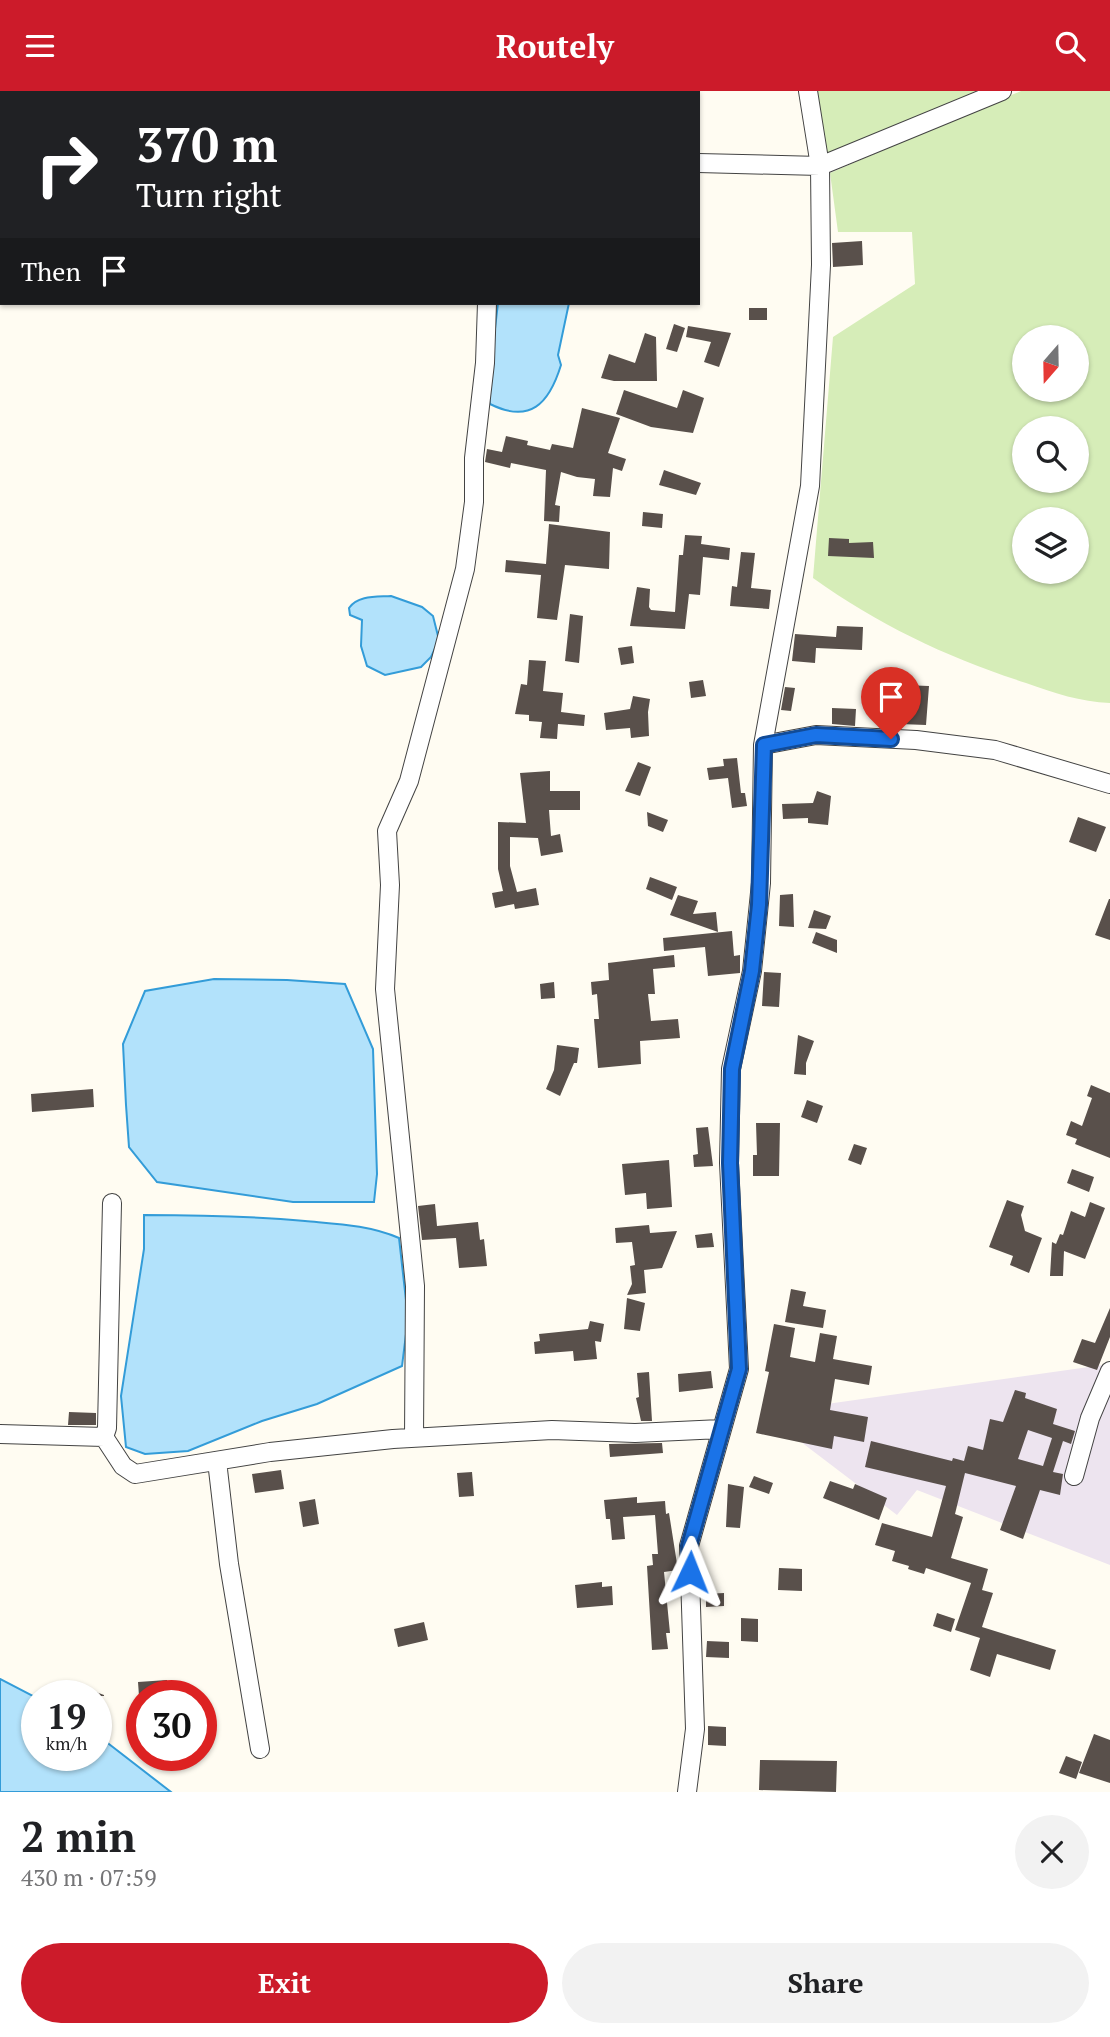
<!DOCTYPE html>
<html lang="en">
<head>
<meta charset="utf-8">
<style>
  :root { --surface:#fff; --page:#f2f2f2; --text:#202124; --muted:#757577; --accent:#cc1b2a }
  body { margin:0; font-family:"PT Serif",serif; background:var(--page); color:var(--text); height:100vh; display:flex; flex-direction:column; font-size:26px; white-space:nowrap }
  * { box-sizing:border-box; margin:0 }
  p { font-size:23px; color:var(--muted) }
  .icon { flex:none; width:38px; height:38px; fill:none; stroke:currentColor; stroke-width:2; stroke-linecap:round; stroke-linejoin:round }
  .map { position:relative; height:1701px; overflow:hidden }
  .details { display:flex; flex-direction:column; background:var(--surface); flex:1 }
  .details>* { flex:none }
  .top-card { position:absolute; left:0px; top:0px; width:700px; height:214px; box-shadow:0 2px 5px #0004; background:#202124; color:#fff; overflow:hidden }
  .needle { width:46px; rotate:200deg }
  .controls { position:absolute; left:1012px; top:234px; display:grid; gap:14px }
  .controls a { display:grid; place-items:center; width:77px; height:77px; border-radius:50%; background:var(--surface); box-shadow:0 2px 5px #0004; font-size:35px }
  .speed { position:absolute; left:21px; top:1589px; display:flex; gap:14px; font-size:35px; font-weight:700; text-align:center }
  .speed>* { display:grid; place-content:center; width:91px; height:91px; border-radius:50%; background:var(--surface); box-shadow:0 2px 5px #0004; line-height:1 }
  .speed small { font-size:18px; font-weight:400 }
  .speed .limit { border:10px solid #d22; background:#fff; color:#111 }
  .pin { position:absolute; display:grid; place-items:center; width:60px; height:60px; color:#fff; margin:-72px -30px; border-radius:50% 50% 50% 0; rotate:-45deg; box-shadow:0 0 7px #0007 }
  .pin .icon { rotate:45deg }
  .me { position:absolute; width:77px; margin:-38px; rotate:2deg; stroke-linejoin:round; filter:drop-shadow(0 0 5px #0008) }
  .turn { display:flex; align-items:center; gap:24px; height:147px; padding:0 21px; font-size:32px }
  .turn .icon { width:91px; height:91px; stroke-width:2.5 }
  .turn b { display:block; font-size:49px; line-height:60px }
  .then { display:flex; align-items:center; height:66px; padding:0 21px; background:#0003; gap:14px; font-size:26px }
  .round { display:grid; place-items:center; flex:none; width:74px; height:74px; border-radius:37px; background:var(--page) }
  .overview { display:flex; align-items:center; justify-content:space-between; height:119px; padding:0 21px }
  h1 { font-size:42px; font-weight:800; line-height:52px }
  .primary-button { display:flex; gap:14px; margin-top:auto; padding:14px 21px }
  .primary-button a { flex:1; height:80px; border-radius:42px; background:var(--accent); color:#fff; font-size:28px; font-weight:800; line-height:80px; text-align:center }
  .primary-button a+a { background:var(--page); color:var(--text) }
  header { display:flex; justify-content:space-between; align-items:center; height:91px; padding:0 21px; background:var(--accent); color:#fff; font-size:32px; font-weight:800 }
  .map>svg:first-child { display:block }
  .industrial { fill:#ede4ef }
  .green { fill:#d6edb8; fill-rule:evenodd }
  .water { fill:#b2e2fb; stroke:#339cd8; stroke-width:2 }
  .building { fill:#59504b; fill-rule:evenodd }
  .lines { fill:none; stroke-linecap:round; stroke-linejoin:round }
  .minor-casing { stroke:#434343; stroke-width:20 }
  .minor { stroke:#fff; stroke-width:18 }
  .route-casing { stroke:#114b97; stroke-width:18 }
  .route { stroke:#1a73e8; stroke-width:12 }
</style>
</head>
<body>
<header><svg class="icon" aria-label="menu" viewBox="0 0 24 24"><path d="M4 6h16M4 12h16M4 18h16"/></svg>Routely<svg class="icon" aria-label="search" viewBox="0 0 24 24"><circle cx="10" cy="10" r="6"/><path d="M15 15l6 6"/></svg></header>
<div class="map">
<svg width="1110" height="1701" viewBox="0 0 1110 1701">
  <rect width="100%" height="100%" fill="#fffcf2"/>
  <!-- industrial -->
  <path class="industrial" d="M1110 1273V1474L917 1399 897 1424 763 1322Z"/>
  <!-- green -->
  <path class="green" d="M815 0H990L824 66Z
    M1021 0H1110V612C1080 611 1055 602 1026 592 949 567 880 535 813 487L833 246 915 193 912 141H838L830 82ZM1024 247H1076V299H1024ZM1024 338H1076V390H1024ZM1024 429H1076V481H1024Z"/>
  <!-- water -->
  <path class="water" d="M498 212H569L558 264 561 274C549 313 530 333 490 313L488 297Z
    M391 505 422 516 433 525 439 549 431 566 421 576 385 584 367 575 361 555 362 529 350 524 349 517C358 504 377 506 391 505Z
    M214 888 287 889 345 893 373 958 377 1083 374 1111H293L157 1091 129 1056 126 1014 123 953 145 900Z
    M144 1124C198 1124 251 1125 305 1130 337 1133 369 1134 399 1147L408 1227 402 1275 317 1313 262 1330 188 1360 145 1363 126 1356 121 1305 144 1158Z
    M0 1588 37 1607V1664H96V1643L171 1701H0Z"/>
  <!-- building -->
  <path class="building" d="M862 150 863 174 833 176 832 152Z
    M749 217H767V229H749Z
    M674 233 685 237 677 261 666 258Z
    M688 235 731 242 719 276 704 271 711 251 686 246Z
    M645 242 656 246 657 290H614L601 287 609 263 635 272Z
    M624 299 677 317 683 299 704 307 693 342 651 336 616 323Z
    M582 317 620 327 608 362 626 368 622 380 613 377 610 406 593 405 595 388 577 386 561 381 555 414 560 415 559 431 544 430 546 379 511 372 510 377 485 371 487 358 502 361 506 345 528 350 527 354 550 359 552 353 573 357Z
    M664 379 701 392 696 404 659 394Z
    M643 421 663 423 662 437 642 435Z
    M549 433 610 441 609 478 565 474 557 529 537 527 541 484 505 481 506 469 546 473Z
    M685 444 702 445 701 453 730 457 729 469 703 466 700 504 689 503 685 538 630 535 637 496 650 498 649 516 651 519 675 521 679 464H683Z
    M829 447 849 448V452L873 451 874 467 828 465Z
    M741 461 755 462 751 497 771 499 769 518 730 515 732 495 737 496Z
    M570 523 583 525 579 572 565 570Z
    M837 535 863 536 862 559 816 557 815 572 792 570 795 543 836 546Z
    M632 555 634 572 621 574 618 557Z
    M529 569 546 570 543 600 563 602 561 621 585 624 584 635 558 633 557 648 540 647 542 631 529 630V624L515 623 521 593 527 594Z
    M703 589 706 605 691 607 689 591Z
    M874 593 929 595 926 634 900 633 901 607 875 608Z
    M785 596 795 597 791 620 781 619Z
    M633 605 650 608 648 621 649 645 631 647 630 637 606 639 604 622 630 618Z
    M832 617 856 618 855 635 832 633Z
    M737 667 741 702H745L747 715 732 717 728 687 709 689 707 677 724 675 723 668Z
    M638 671 651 676 640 705 625 700Z
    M550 680V700H580V719H549L551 745 560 743 563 761 541 765 538 747 510 746V775L517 801 536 797 539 814 515 818 514 813 495 817 492 802 503 800 498 778V731L526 732 520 682Z
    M817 700 831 705 828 734 808 732V727L783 728 782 713 813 712Z
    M647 721 668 729 663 741 648 735Z
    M1078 726 1106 736 1096 761 1069 751Z
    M650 786 677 796 672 809 646 798Z
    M793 803 794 836 779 835 780 804Z
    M678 804 698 810 693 823 716 821 718 841 670 824Z
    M1109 808H1110V849L1095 844Z
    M814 819 831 825 826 838 808 837Z
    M732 840 734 865 740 864V882L708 885 705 856 664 860 663 847Z
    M816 841 837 849V862L812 852Z
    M674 864 675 876 653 878 655 903H648L651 930 678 928 680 947 640 950 641 973 598 977 594 928H599L597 903 592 904 591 891 609 889 608 872Z
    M764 881 781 882 779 916 762 915Z
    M554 891 555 907 541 908 540 893Z
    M798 944 814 950 806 972V984L794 983Z
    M557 954 579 957 577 972H574L560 1005 546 998 554 979Z
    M1091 994 1110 1002V1067L1075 1053 1077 1048 1066 1044 1071 1030 1082 1035 1092 1007 1087 1005Z
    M93 998 94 1016 32 1021 31 1003Z
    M807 1009 823 1015 817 1032 801 1026Z
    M756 1032H780L779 1085H753V1064H757Z
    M708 1036 713 1075 694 1076 693 1064 698 1063 696 1037Z
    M854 1053 867 1057 861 1074 848 1069Z
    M669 1069 672 1116 647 1118 646 1102 625 1104 622 1073Z
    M1072 1078 1094 1086 1089 1101 1067 1092Z
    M1007 1109 1024 1115 1021 1124 1025 1140 1042 1147 1029 1182 1010 1174 1013 1165 989 1156Z
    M1090 1111 1105 1117 1085 1168 1064 1160 1063 1185H1050L1052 1151 1056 1153 1060 1143 1063 1144 1071 1120 1085 1126Z
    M435 1113 437 1135 478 1131 480 1149 484 1148 487 1175 459 1177 456 1147 422 1149 418 1115Z
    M649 1134 650 1142 677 1140 662 1177 644 1179 646 1202 627 1204 632 1193 630 1175 635 1174 632 1151 616 1152 615 1137Z
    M712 1142 714 1156 697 1157 695 1144Z
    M791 1198 806 1201 803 1215 826 1219 823 1237 785 1231Z
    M627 1207 645 1212 640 1240 624 1238Z
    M1110 1217V1246L1097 1279 1073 1271 1082 1248 1095 1252Z
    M590 1230 604 1233 601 1251 595 1250 597 1268 574 1270 573 1260 535 1263 534 1251 540 1250 539 1243 588 1238Z
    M774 1233 795 1237 790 1266 815 1271 820 1242 837 1245 833 1268 872 1275 869 1294 835 1288 830 1319 868 1326 864 1351 834 1345 832 1358 756 1342 769 1281 765 1280Z
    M711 1280 713 1297 679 1301 678 1283Z
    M649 1281 652 1330H641L636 1307 639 1306 637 1282Z
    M1015 1299 1026 1302 1025 1307 1057 1318 1053 1333 1075 1340 1071 1353 1063 1350 1053 1381 1063 1383 1060 1404 1040 1399 1023 1448 1000 1439 1016 1395 965 1382 955 1423 963 1426 951 1467 988 1478 982 1499 993 1502 982 1536 1056 1559 1050 1579 997 1563 990 1586 970 1579 980 1547 955 1539 971 1492 926 1477 924 1483 908 1478 909 1475 892 1470 895 1460 875 1454 882 1432 932 1446 946 1395 865 1376 871 1350 952 1370 953 1367 964 1370 968 1355 983 1359 990 1328 1003 1331ZM1028 1339 1052 1347 1043 1375 1018 1368Z
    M69 1321 96 1322V1334H68Z
    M662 1352 663 1362 610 1366 609 1353Z
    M281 1379 284 1398 255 1402 252 1383Z
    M472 1381 474 1405 459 1406 457 1382Z
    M754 1385 773 1392 769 1403 749 1396Z
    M830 1390 853 1398 855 1393 887 1407 879 1429 823 1407Z
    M728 1393 744 1396 740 1437 726 1436Z
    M637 1406V1412L665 1410 666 1423 669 1422 678 1479 664 1481 670 1542H666L668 1558 652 1559 647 1475 653 1474 652 1463H658L655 1424 623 1426 625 1448 612 1449 610 1428H606L604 1409Z
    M315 1408 319 1433 303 1436 299 1411Z
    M779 1477 802 1478V1500L778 1499Z
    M602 1491V1496L612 1495 613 1514 577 1517 575 1494Z
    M724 1502V1515L706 1516V1503Z
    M937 1522 955 1528 951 1541 933 1535Z
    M741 1527 758 1528V1551L741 1550Z
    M424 1531 428 1549 398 1556 394 1538Z
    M707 1550 729 1551V1567L706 1566Z
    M167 1589 168 1605H139L138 1591Z
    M69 1591 104 1604V1605H73L65 1602Z
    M708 1635 726 1636V1655L708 1654Z
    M1094 1643 1110 1649V1692L1079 1682Z
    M1066 1665 1082 1671 1076 1688 1059 1682Z
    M760 1669 837 1670 836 1701 759 1699Z"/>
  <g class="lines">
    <defs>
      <path id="minor" d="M555 0 556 2
        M698 72 820 75 1002 0
        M763 654 816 644 916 649 995 659 1110 693
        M0 1343 104 1346 123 1375 135 1383 270 1361 393 1348 552 1339 635 1342 721 1338
        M104 1346 107 1337 112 1112
        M414 1347 415 1195 385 898 390 794 387 740 409 690 465 478 474 411V367L485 272 487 212
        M217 1370 229 1473 260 1658
        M1074 1385 1090 1327 1110 1280
        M687 1701 695 1638 689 1455 739 1278 729 1072 731 978 752 880 761 792 763 654 810 395 821 174 820 75 808 0"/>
    </defs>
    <!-- minor casing -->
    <use href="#minor" class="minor-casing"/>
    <!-- minor -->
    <use href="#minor" class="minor"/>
  </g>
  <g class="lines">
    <defs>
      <path id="route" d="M690 1481 689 1455 739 1278 730 1072 732 978 752 880 759 814 764 654 816 644 891 648"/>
    </defs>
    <!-- route casing -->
    <use href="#route" class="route-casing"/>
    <!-- route -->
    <use href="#route" class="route"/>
  </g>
</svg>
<div class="controls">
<a><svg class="needle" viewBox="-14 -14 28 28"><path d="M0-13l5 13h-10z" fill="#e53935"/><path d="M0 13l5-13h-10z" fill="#757577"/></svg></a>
<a><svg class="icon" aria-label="search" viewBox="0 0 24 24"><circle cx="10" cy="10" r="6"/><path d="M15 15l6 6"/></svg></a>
<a><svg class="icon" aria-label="layers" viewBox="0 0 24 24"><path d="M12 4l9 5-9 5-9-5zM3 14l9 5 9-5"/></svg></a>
</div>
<div class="speed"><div>19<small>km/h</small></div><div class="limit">30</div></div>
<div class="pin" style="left:891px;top:648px;background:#d93025"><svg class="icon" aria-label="arrive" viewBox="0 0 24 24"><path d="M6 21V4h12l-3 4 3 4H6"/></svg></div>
<svg class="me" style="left:690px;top:1481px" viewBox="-20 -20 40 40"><path d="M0-17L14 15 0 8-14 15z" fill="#1a73e8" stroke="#fff" stroke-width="4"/></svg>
<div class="top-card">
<div class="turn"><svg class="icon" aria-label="right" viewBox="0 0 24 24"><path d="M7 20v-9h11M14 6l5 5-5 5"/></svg><div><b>370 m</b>Turn right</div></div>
<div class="then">Then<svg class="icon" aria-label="arrive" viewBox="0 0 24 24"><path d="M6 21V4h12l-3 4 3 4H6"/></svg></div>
</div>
</div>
<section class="details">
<div class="overview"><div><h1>2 min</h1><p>430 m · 07:59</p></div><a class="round"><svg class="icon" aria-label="close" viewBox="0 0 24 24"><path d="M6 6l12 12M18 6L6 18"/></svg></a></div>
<div class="primary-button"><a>Exit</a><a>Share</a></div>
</section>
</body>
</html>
